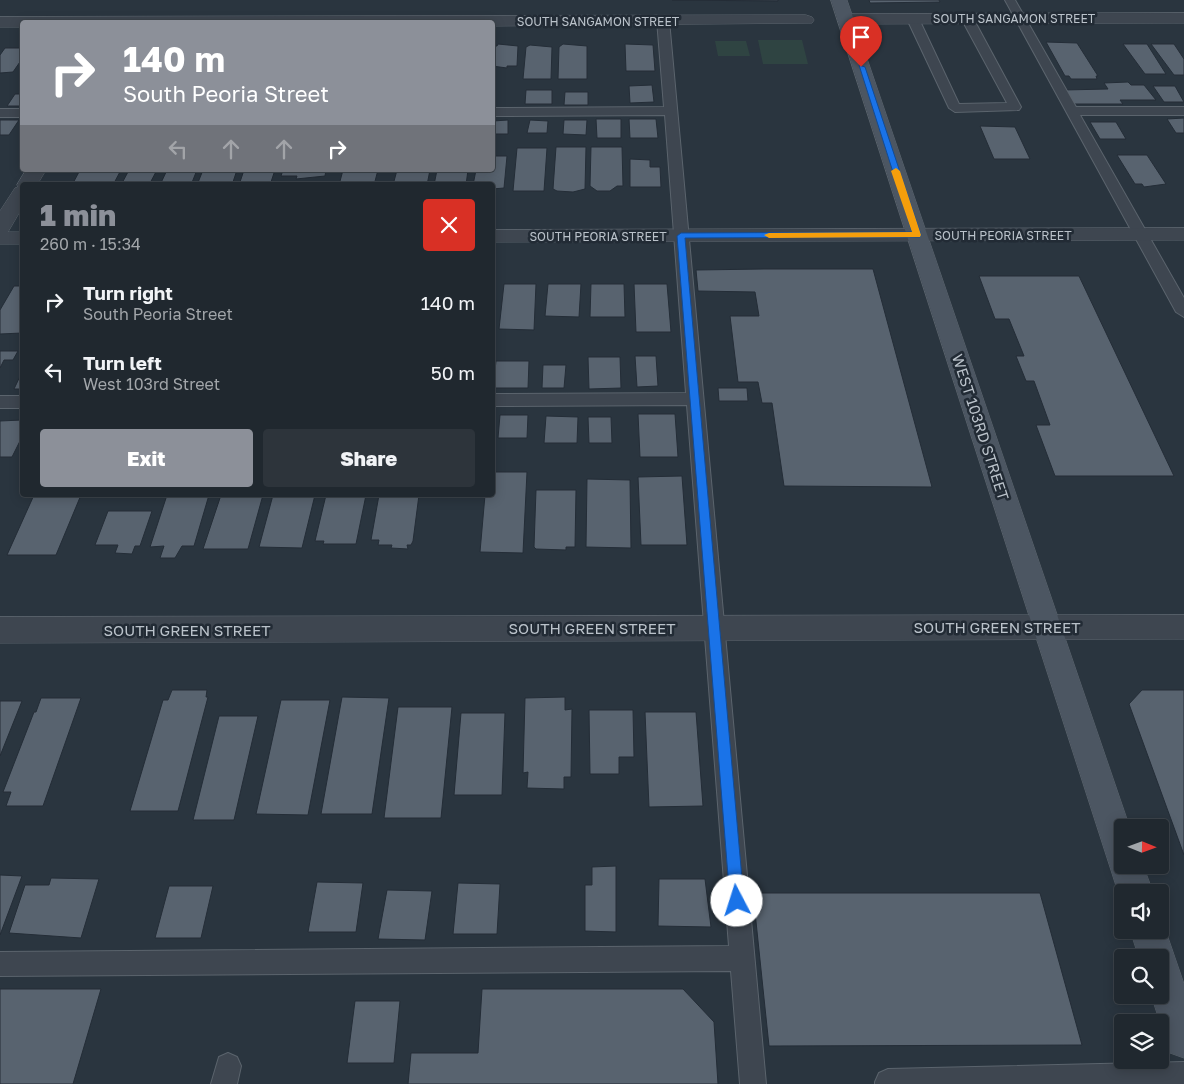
<!DOCTYPE html>
<html lang="en">
<head>
<meta charset="utf-8">
<style>
  :root { --surface:#20282f; --page:#2d343b; --text:#f1f3f6; --muted:#a2a6aa; --line:#3d444b; --accent:#8c9099 }
  body { margin:0; font-family:"Golos Text",sans-serif; background:var(--page); color:var(--text); height:100vh; display:flex; flex-direction:column; font-size:19px; white-space:nowrap }
  * { box-sizing:border-box; margin:0 }
  p { font-size:16px; color:var(--muted) }
  .icon { flex:none; width:28px; height:28px; fill:none; stroke:currentColor; stroke-width:2; stroke-linecap:round; stroke-linejoin:round }
  .map { position:relative; flex:1; overflow:hidden }
  .sheet { position:absolute; left:20px; top:182px; width:475px; height:315px; display:flex; flex-direction:column; background:var(--surface); border-radius:5px; box-shadow:0 2px 12px #0003,0 0 0 1px var(--line) }
  .sheet>* { flex:none }
  .banner { position:absolute; left:20px; top:20px; width:475px; height:152px; border-radius:5px; box-shadow:0 2px 12px #0003,0 0 0 1px var(--line); background:#8c9099; color:#fff; overflow:hidden }
  .needle { width:32px; rotate:91deg }
  .controls { position:absolute; left:1114px; top:819px; display:grid; gap:10px }
  .controls a { display:grid; place-items:center; width:55px; height:55px; border-radius:5px; background:var(--surface); box-shadow:0 2px 12px #0003,0 0 0 1px var(--line); font-size:25px }
  .pin { position:absolute; display:grid; place-items:center; width:42px; height:42px; color:#fff; margin:-51px -21px; border-radius:50% 50% 50% 0; rotate:-45deg; box-shadow:0 0 5px #0007 }
  .pin .icon { rotate:45deg }
  .me { position:absolute; width:55px; margin:-28px; rotate:355deg; stroke-linejoin:round; filter:drop-shadow(0 0 4px #0008) }
  .turn { display:flex; align-items:center; gap:18px; height:105px; padding:0 20px; font-size:22px }
  .turn .icon { width:65px; height:65px; stroke-width:2.5 }
  .turn b { display:block; font-size:35px; line-height:42px }
  .lanes { display:flex; align-items:center; height:48px; padding:0 20px; background:#0003; justify-content:center; gap:25px; direction:ltr }
  .lanes .off { opacity:.35 }
  .round { display:grid; place-items:center; flex:none; width:52px; height:52px; border-radius:5px; background:var(--page) }
  .head { display:flex; align-items:center; justify-content:space-between; height:85px; padding:0 20px }
  h1 { font-size:30px; font-weight:800; line-height:38px; color:var(--accent) }
  .button { display:flex; gap:10px; margin-top:auto; padding:10px 20px }
  .button a { flex:1; height:58px; border-radius:5px; background:var(--accent); color:#fff; font-size:20px; font-weight:800; line-height:58px; text-align:center }
  .button a+a { background:var(--page); color:var(--text) }
  ul { padding:0; list-style:none }
  li { display:flex; align-items:center; gap:15px; height:70px; padding:0 20px }
  li div { flex:1 }
  li b { display:block; font-size:19px }
  li em { font-style:normal }
  .map>svg:first-child { display:block }
  .green { fill:#2f4442 }
  .building { fill:#58636f; stroke:#242d37 }
  .lines { fill:none; stroke-linecap:round; stroke-linejoin:round }
  .lane-casing { stroke:#5b646d; stroke-width:2 }
  .street-casing { stroke:#5b646d; stroke-width:1 }
  .secondary-casing { stroke:#5b646d; stroke-width:1 }
  .lane { fill:#3e4650; fill-rule:evenodd }
  .street { fill:#3e4650; fill-rule:evenodd }
  .secondary { fill:#4c5662; fill-rule:evenodd }
  .route { fill:#1a73e8; stroke:#114b97 }
  .slow { fill:#f59e0b }
  .labels { text-anchor:middle; dominant-baseline:central; stroke-width:5; stroke-linejoin:round; paint-order:stroke }
  .far-street-label { font-size:12px; fill:#bac2ca; stroke:#222b35 }
  .street-label { font-size:15px; fill:#bac2ca; stroke:#222b35 }
</style>
</head>
<body>
<div class="map">
<svg width="1184" height="1084" viewBox="0 0 1184 1084">
  <rect width="100%" height="100%" fill="#2a353f"/>
  <!-- green -->
  <path class="green" d="M758 40H802L808 64H763Z
    M715 41H746L750 56H718Z"/>
  <!-- building -->
  <path class="building" d="M778 0V1L672 0Z
    M869 0H939L940 2 870 3Z
    M1046 42 1077 43 1098 76H1096L1097 79H1071L1069 76H1065Z
    M498 44 518 46 517 66H507V68L492 66 493 46H497Z
    M563 44 587 46V79H558L559 47Z
    M625 44 653 45 655 71H626Z
    M1123 44H1147L1166 74H1145Z
    M1151 44H1174L1184 59V75H1174Z
    M530 45 552 47 551 79H523L526 47Z
    M5 48H22V59L13 72 0 73V55Z
    M1128 82 1131 85H1144L1156 100H1120L1123 104H1074L1064 90 1108 89 1104 83Z
    M652 85 654 102 630 103 629 86Z
    M1153 86H1175L1184 102H1164Z
    M526 90H552V104H525Z
    M565 92H588V105H564Z
    M15 94H22V106H7Z
    M1184 118V133H1176L1167 119Z
    M596 119H621V138H597Z
    M629 119H656L658 138H630Z
    M0 120H19L9 135H0Z
    M508 120V134H492L493 121Z
    M530 120 548 121 547 133H527Z
    M564 120H587L586 135 563 134Z
    M1090 122H1116L1126 139H1100Z
    M980 126 1015 127 1030 159H994Z
    M556 147H586L585 189 573 192 557 191 553 189Z
    M591 147H622L623 186H617L610 191H597L590 186Z
    M517 148H547L544 191H513Z
    M1117 155H1147L1166 184 1144 187 1142 184H1135Z
    M492 156H507L504 188 492 189V185H473L476 170H492Z
    M630 159 650 160V167H660L661 187H630Z
    M80 170H121L113 185H72Z
    M129 170H157L149 185H121Z
    M167 170H197L191 185H160Z
    M203 170H237L232 185H197Z
    M244 170H275L270 185H239Z
    M283 170H326L325 176 296 179 297 176H281Z
    M343 170H378L374 185H339Z
    M397 170H430L427 185H393Z
    M437 170H468L466 185H434Z
    M764 269H873L932 487 784 486 772 403H762L758 382H738L730 316H759L755 292 698 291 696 270Z
    M979 276H1079L1174 476H1055L1036 425H1050L1034 381H1026L1016 356H1024L1009 319H995Z
    M504 284H536L534 330 499 329Z
    M548 284H581L579 317 545 316Z
    M591 284H624L625 317H590Z
    M634 284H667L671 332H636Z
    M14 286H22V333L0 334V310Z
    M0 351H18L13 360H4L0 368Z
    M635 356H656L658 386 637 387Z
    M588 357H620L621 388 589 389Z
    M496 361H529L528 388H493Z
    M543 365H566L564 388H542Z
    M22 372V389H14Z
    M718 388H747L748 401H719Z
    M638 414H675L678 457H640Z
    M500 415H528L527 438H498Z
    M546 416 578 417 577 443H544Z
    M588 417H611L612 443H589Z
    M22 420V437L12 457H0V421Z
    M492 472H527L523 553 480 552 485 495H492Z
    M682 476 687 545H641L638 477Z
    M587 479 630 480 631 548 586 547Z
    M536 490H576L575 547H566V550L536 549 534 547Z
    M34 495H81L56 555H7Z
    M167 495H209L194 546H182L175 558H160L164 546 150 547Z
    M221 495H263L248 549H203Z
    M273 495H315L302 548 259 547Z
    M326 495H366L356 544H323L324 541H315Z
    M379 495H419L413 541 411 545H407L408 549 391 548 392 545H378L379 540H371Z
    M108 511H152L140 546H135L132 554 115 553 118 545H95Z
    M172 690H207L206 697H208L178 811H130L163 700H168Z
    M1142 690H1184V855L1129 704Z
    M342 697 389 698 372 814H321Z
    M565 697V710L572 709 571 777H564V789L527 788 528 772 523 773 525 698Z
    M41 698H81L43 806H6L11 792H3L34 712H36Z
    M281 700H330L308 815 256 814Z
    M0 701H22L0 756Z
    M398 707H452L441 818H384Z
    M589 710H633L634 757H619V774H590Z
    M645 712H696L703 806 649 807Z
    M461 713H505L502 795H454Z
    M219 716H258L234 820H193Z
    M616 866V932L585 931V885H592V867Z
    M0 875 22 876 0 935Z
    M51 878 99 879 81 938 9 933 25 885H49Z
    M659 879H705L711 927 658 926Z
    M317 882 363 883 356 932H308Z
    M458 883 500 884 497 934H453Z
    M169 886H213L201 938H155Z
    M387 890 432 891 425 940 378 939Z
    M753 893H1040L1082 1045 769 1046Z
    M0 989H101L73 1084H0Z
    M482 989H683L714 1022 718 1084H408L411 1053H478Z
    M355 1001H400L394 1063H347Z"/>
  <g class="lines">
    <defs>
      <path id="lane" d="M1005 0H1015L1076 107H1184V115H1080L1184 298V317L1176 312Z
        M967 15 973 18 1021 107 1019 110 955 112 949 108 907 19 913 16 919 19 959 104 1007 103 961 18Z
        M663 17 669 20 766 1084H740L731 971 0 976V952L729 946 687 405 492 406V394L686 393 665 115 492 116V108L664 107 657 20Z
        M0 109H22V117H0Z
        M0 396H22V408H0Z
        M228 1053 237 1057 241 1066 237 1084H211L219 1057Z
        M1184 1062V1084H875V1082L879 1073 888 1069Z"/>
      <path id="street" d="M1184 13V23L845 24 837 19 845 14Z
        M806 15 812 17 814 20 812 23 492 26V22H22V27H0V17Z
        M26 170H46L37 185H22V208L8 232H22V244H0V211L15 188 18 187 17 185Z
        M1184 228V240L492 242V230Z
        M1184 615V639L0 643V617Z"/>
      <path id="secondary" d="M831 0H847L1130 828H1122V865H1143L1153 892H1122V904Z
        M1161 917 1184 984V1058L1170 1053 1151 995H1160V958H1139L1130 930H1160Z"/>
    </defs>
    <!-- lane casing -->
    <use href="#lane" class="lane-casing"/>
    <!-- street casing -->
    <use href="#street" class="street-casing"/>
    <!-- secondary casing -->
    <use href="#secondary" class="secondary-casing"/>
    <!-- lane -->
    <use href="#lane" class="lane"/>
    <!-- street -->
    <use href="#street" class="street"/>
    <!-- secondary -->
    <use href="#secondary" class="secondary"/>
  </g>
  <!-- route -->
  <path class="route" d="M859 65 865 67 921 235 920 237 685 238 744 901 742 906 737 908 732 906 730 901 677 236 681 233 912 232Z"/>
  <!-- slow -->
  <path class="slow" d="M896 168 900 171 921 235 920 237 769 238 764 235 769 233 912 232 891 171Z"/>
  <g class="labels">
    <!-- far-street labels -->
    <g class="far-street-label">
      <text x="1014" y="18">SOUTH SANGAMON STREET</text>
      <text x="598" y="21">SOUTH SANGAMON STREET</text>
      <text x="1003" y="235">SOUTH PEORIA STREET</text>
      <text x="598" y="236">SOUTH PEORIA STREET</text>
    </g>
    <!-- street labels -->
    <g class="street-label">
      <text transform="translate(981 427) rotate(72)">WEST 103RD STREET</text>
      <text x="997" y="627">SOUTH GREEN STREET</text>
      <text x="592" y="628">SOUTH GREEN STREET</text>
      <text x="187" y="630">SOUTH GREEN STREET</text>
    </g>
  </g>
</svg>
<div class="controls">
<a><svg class="needle" viewBox="-14 -14 28 28"><path d="M0-13l5 13h-10z" fill="#e53935"/><path d="M0 13l5-13h-10z" fill="#a2a6aa"/></svg></a>
<a><svg class="icon" aria-label="sound" viewBox="0 0 24 24"><path d="M4 9h4l5-4v14l-5-4H4zM17 9q2 3 0 6"/></svg></a>
<a><svg class="icon" aria-label="search" viewBox="0 0 24 24"><circle cx="10" cy="10" r="6"/><path d="M15 15l6 6"/></svg></a>
<a><svg class="icon" aria-label="layers" viewBox="0 0 24 24"><path d="M12 4l9 5-9 5-9-5zM3 14l9 5 9-5"/></svg></a>
</div>
<div class="pin" style="left:861px;top:67px;background:#d93025"><svg class="icon" aria-label="arrive" viewBox="0 0 24 24"><path d="M6 21V4h12l-3 4 3 4H6"/></svg></div>
<svg class="me" style="left:737px;top:901px" viewBox="-20 -20 40 40"><circle r="19" fill="#fff"/><path d="M0-13L10 11 0 6-10 11z" fill="#1a73e8"/></svg>
<div class="banner">
<div class="turn"><svg class="icon" aria-label="right" viewBox="0 0 24 24"><path d="M7 20v-9h11M14 6l5 5-5 5"/></svg><div><b>140 m</b>South Peoria Street</div></div>
<div class="lanes"><svg class="icon off" aria-label="left" viewBox="0 0 24 24"><path d="M17 20v-9H6M10 6l-5 5 5 5"/></svg><svg class="icon off" aria-label="ahead" viewBox="0 0 24 24"><path d="M12 20V5M6 11l6-6 6 6"/></svg><svg class="icon off" aria-label="ahead" viewBox="0 0 24 24"><path d="M12 20V5M6 11l6-6 6 6"/></svg><svg class="icon" aria-label="right" viewBox="0 0 24 24"><path d="M7 20v-9h11M14 6l5 5-5 5"/></svg></div>
</div>
<section class="sheet">
<div class="head"><div><h1>1 min</h1><p>260 m · 15:34</p></div><a class="round" style="background:#d93025;color:#fff"><svg class="icon" aria-label="close" viewBox="0 0 24 24"><path d="M6 6l12 12M18 6L6 18"/></svg></a></div>
<ul>
<li><svg class="icon" aria-label="right" viewBox="0 0 24 24"><path d="M7 20v-9h11M14 6l5 5-5 5"/></svg><div><b>Turn right</b><p>South Peoria Street</p></div><em>140 m</em></li>
<li><svg class="icon" aria-label="left" viewBox="0 0 24 24"><path d="M17 20v-9H6M10 6l-5 5 5 5"/></svg><div><b>Turn left</b><p>West 103rd Street</p></div><em>50 m</em></li>
</ul>
<div class="button"><a>Exit</a><a>Share</a></div>
</section>
</div>
</body>
</html>
